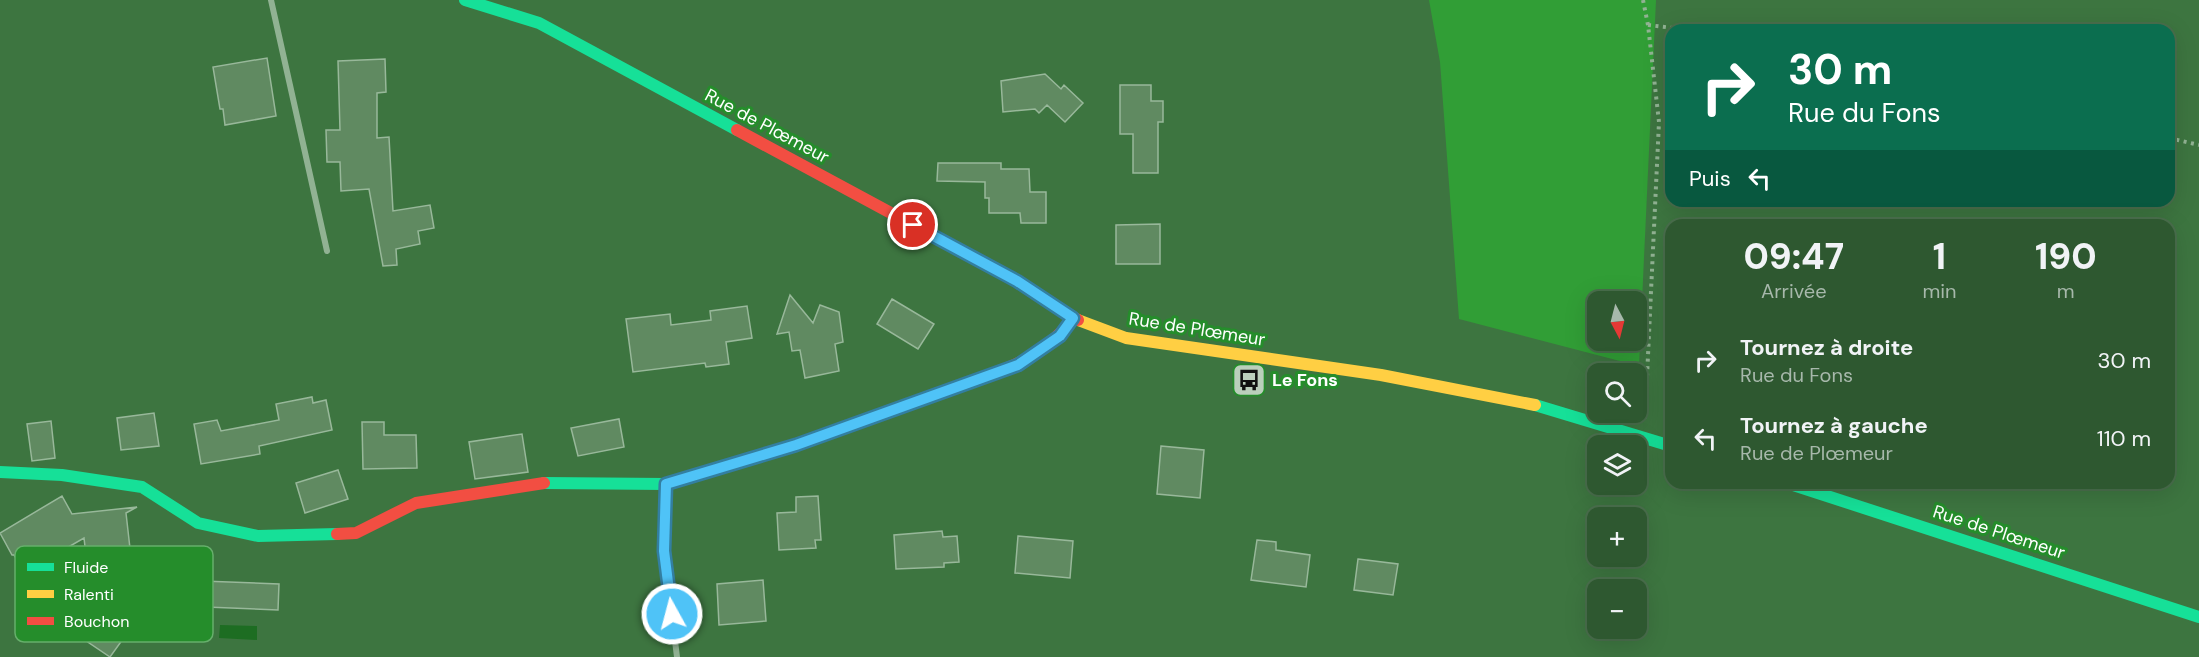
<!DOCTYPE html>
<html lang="fr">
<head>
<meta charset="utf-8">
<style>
  :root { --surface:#2e5830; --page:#365e38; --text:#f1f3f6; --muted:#a7b8ab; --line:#496e4c }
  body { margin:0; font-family:"DM Sans",sans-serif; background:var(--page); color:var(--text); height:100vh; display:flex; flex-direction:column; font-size:22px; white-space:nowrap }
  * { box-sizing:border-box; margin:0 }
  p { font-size:20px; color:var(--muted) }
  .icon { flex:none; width:33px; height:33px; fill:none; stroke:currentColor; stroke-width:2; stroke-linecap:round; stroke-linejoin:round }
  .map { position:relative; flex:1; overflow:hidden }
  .drawer { position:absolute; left:1665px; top:219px; width:510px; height:270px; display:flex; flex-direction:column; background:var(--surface); border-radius:18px; box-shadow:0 6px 24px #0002,0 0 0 2px var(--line) }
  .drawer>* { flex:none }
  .hud { position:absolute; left:1665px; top:24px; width:510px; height:183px; border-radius:18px; box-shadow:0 6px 24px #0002,0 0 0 2px var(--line); background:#0b6e4f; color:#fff; overflow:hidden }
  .needle { width:39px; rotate:173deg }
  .tools { position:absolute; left:1587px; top:291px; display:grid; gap:12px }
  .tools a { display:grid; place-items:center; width:60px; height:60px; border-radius:12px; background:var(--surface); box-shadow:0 6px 24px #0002,0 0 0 2px var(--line); font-size:30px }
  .pin { position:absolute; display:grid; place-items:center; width:51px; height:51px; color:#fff; margin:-26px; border:3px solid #fff; border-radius:50%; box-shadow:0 2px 6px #0007 }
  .me { position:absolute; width:66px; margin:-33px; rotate:353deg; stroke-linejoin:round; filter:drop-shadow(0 0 4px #0008) }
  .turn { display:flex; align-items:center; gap:21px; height:126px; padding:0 24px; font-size:27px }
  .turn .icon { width:78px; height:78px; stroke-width:2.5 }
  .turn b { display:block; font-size:42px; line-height:51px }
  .then { display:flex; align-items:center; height:57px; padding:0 24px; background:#0003; gap:12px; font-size:22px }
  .eta { display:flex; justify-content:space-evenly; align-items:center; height:102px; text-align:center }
  .eta b { font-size:36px; font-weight:800; line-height:42px }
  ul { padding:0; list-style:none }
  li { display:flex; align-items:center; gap:18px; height:78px; padding:0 24px }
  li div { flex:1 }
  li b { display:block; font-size:22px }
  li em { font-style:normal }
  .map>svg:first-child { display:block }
  .green { fill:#319e36; fill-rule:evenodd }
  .water { fill:#1d6d22 }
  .building { fill:#608a61; stroke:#98b89a; stroke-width:1.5 }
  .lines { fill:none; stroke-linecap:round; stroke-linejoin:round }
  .path { stroke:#91b293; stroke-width:4; stroke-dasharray:3 4.5; stroke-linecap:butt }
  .street { stroke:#91b293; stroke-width:6 }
  .fast { stroke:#16e098; stroke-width:12 }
  .slow { stroke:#ffcf43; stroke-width:12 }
  .jam { stroke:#f24e42; stroke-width:12 }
  .route-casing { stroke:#337fa1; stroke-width:15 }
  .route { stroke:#4fc3f7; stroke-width:10 }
  .labels { text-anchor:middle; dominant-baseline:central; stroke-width:6; stroke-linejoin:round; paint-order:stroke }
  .street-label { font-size:18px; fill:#fff; stroke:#258d2b }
  .poi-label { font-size:18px; font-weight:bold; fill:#fff; stroke:#258d2b; text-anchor:start }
  .key { fill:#258d2b; stroke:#66af6b; stroke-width:1.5 }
  .key-label { font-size:16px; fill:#fff }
</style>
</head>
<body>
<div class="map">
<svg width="2199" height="657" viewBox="0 0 2199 657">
  <rect width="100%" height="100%" fill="#3d7540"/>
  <!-- green -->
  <path class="green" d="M1429 0H1656L1639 366 1459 319 1440 62ZM1598 302H1636V340H1598Z"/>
  <!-- water -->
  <path class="water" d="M220 625 257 626V640L219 638Z"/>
  <!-- building -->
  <path class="building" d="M267 58 276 116 225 125 223 109H220L213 67Z
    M385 59 386 92 377 93V138L389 137 393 211 430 205 434 228 418 231 420 244 396 249 397 265 383 266 369 189 341 191 340 162H327L326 130H340L338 61Z
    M1045 74 1061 89 1064 85 1083 103 1065 122 1047 105 1039 113 1035 109 1003 112 1001 81Z
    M1120 85H1151V101H1163V122H1158V173H1133V134H1120Z
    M938 163H1001V169H1029L1030 192H1046V223H1021L1020 213H989V198H985V182L937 181Z
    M1160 224V264H1116V225Z
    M790 295 813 323 820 305 839 312 843 342 835 344 839 371 805 378 800 350 792 351 789 332 777 334Z
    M892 299 934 324 918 349 877 324Z
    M747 306 752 338 726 342 729 364 706 367 705 363 633 372 626 319 670 314 671 325 711 320 710 311Z
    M312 397 313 403 326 400 332 430 259 446 260 454 201 464 194 424 217 420 221 431 279 420 276 404Z
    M154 413 159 446 121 450 117 418Z
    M619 419 624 447 578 456 571 428Z
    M51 421 55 458 32 461 27 424Z
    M362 422H384V435H416L417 468 363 469Z
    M522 434 528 472 475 479 469 442Z
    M1161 446 1204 450 1200 498 1157 494Z
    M338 470 348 499 305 513 296 483Z
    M62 496 72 514 137 507 126 513 133 575 89 581 84 538 25 572 14 555H12L0 533Z
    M818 496 821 540H815L816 548 779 550 777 513 796 512V497Z
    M942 531 943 537 957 536 959 562 944 563V567L896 569 894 535Z
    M1018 536 1073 541 1070 578 1015 573Z
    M1257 540 1276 542V550L1310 555 1306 587 1251 580Z
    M1358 559 1398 564 1393 595 1354 590Z
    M148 579 279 584 278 610 181 606V609L148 608Z
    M763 580 766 621 719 625 717 584Z
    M97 610 128 632 110 657 79 636Z"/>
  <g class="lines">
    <!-- path -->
    <path class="path" d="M1643 0 1648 25 1659 122 1645 419
      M1648 25 1690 30
      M2169 138 2199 145"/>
    <!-- street -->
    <path class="street" d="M271 0 327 251
      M666 484 664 551 677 657"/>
    <!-- fast -->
    <path class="fast" d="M465 0 539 23 737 130
      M1535 405 1671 446
      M0 472 62 475 142 487 198 523 258 536 337 534
      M544 483 666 484 796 445 950 389
      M1787 483 2199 617"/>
    <!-- slow -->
    <path class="slow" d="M1078 320 1126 338 1381 375 1535 405"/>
    <!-- jam -->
    <path class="jam" d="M737 130 1017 281 1078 320
      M950 389C998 372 1042 361 1073 318
      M337 534 356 533 416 503 544 483"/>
  </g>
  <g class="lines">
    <defs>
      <path id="route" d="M672 614 664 551 666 484 796 445 1018 365 1060 336 1073 318 1017 281 913 225"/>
    </defs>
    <!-- route casing -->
    <use href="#route" class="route-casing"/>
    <!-- route -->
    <use href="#route" class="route"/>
  </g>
  <!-- icons -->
  <defs>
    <symbol id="bus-square" viewBox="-11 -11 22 22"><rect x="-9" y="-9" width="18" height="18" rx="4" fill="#bbcfbc" stroke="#258d2b"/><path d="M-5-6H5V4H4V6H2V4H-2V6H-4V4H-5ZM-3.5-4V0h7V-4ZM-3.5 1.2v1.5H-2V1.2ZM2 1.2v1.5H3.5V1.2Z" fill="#111"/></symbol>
  </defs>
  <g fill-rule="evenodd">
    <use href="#bus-square" x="1230" y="361" width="38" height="38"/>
  </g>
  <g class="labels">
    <!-- street labels -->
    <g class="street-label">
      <text transform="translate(767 126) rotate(28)">Rue de Plœmeur</text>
      <text transform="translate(1197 329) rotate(9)">Rue de Plœmeur</text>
      <text transform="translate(1999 532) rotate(18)">Rue de Plœmeur</text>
    </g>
    <!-- poi labels -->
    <g class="poi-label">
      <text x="1272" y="380">Le Fons</text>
    </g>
  </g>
  <!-- legend -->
  <rect x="15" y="546" width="198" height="96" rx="9" class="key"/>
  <rect x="27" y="563" width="27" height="8" fill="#16e098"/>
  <rect x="27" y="590" width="27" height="8" fill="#ffcf43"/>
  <rect x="27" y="617" width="27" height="8" fill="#f24e42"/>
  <g class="key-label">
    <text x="64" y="573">Fluide</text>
    <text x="64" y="600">Ralenti</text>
    <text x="64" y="627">Bouchon</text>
  </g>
</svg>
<div class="tools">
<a><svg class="needle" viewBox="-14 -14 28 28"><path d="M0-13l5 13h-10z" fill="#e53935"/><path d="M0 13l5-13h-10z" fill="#a7b8ab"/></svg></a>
<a><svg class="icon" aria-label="search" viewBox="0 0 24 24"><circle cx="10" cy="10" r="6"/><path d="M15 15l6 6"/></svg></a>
<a><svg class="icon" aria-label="layers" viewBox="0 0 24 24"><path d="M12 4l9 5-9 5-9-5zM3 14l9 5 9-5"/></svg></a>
<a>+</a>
<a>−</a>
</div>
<div class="pin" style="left:913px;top:225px;background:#d93025"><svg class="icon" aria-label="arrive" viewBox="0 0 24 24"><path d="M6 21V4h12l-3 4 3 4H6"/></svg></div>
<svg class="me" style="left:672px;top:614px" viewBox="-20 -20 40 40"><circle r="17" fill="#4fc3f7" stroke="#fff" stroke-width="3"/><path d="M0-11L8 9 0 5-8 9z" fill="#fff"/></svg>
<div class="hud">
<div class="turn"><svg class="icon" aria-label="right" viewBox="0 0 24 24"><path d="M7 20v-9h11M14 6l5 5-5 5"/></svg><div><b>30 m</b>Rue du Fons</div></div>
<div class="then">Puis<svg class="icon" aria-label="left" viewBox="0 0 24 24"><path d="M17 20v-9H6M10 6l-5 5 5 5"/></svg></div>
</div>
<section class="drawer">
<div class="eta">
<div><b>09:47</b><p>Arrivée</p></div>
<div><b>1</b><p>min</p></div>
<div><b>190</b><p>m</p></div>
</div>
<ul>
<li><svg class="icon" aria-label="right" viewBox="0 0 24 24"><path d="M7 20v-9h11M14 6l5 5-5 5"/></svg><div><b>Tournez à droite</b><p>Rue du Fons</p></div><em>30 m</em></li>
<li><svg class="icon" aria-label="left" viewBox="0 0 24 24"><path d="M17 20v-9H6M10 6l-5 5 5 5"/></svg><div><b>Tournez à gauche</b><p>Rue de Plœmeur</p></div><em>110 m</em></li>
</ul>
</section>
</div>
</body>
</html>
